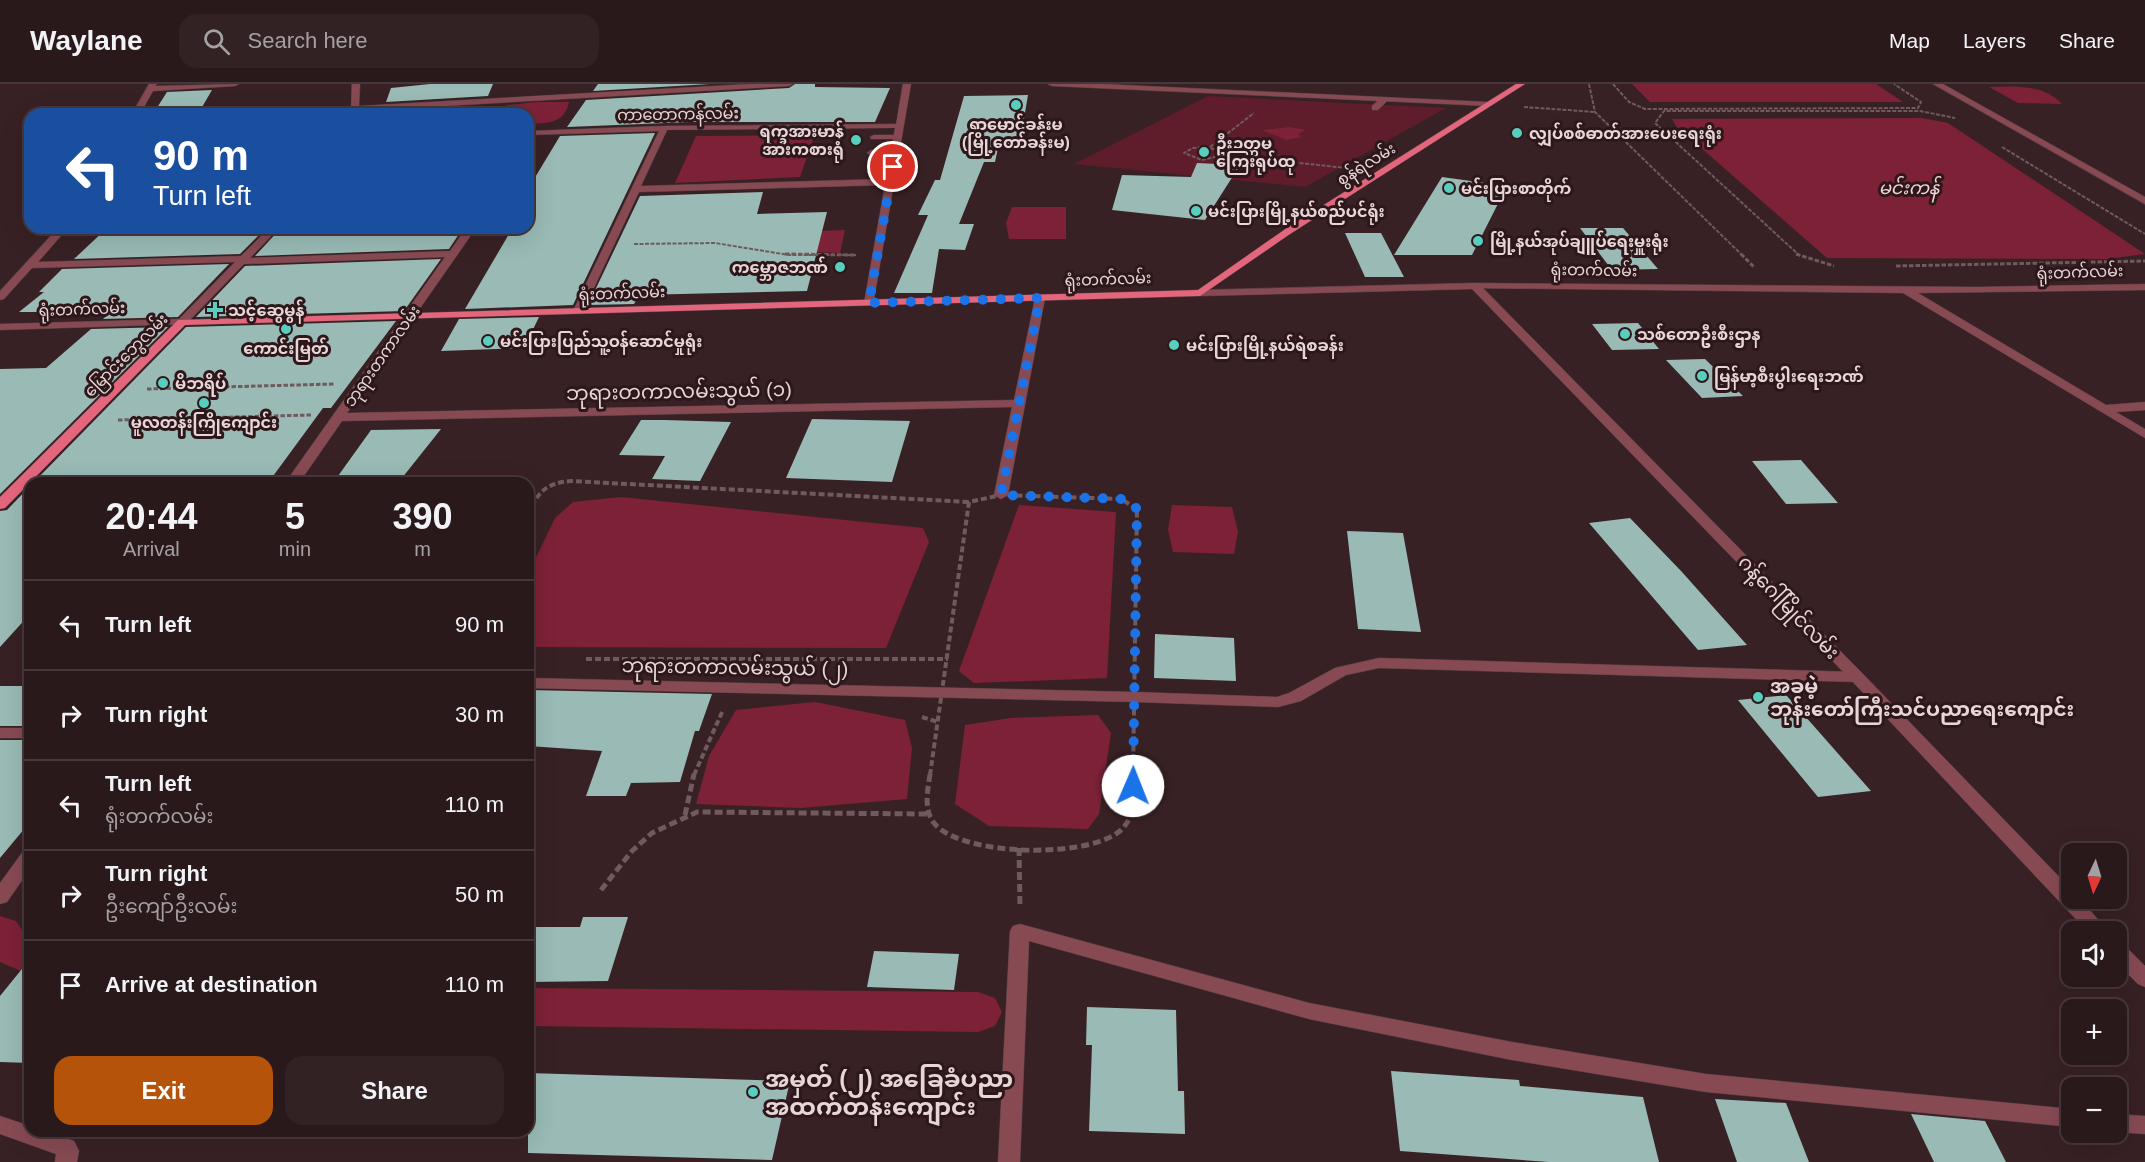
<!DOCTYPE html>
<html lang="en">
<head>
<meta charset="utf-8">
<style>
  :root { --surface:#2a191b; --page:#322224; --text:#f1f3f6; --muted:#a5a0a3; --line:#46383a; --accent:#b45309 }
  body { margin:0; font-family:Arial,"Noto Sans Myanmar",sans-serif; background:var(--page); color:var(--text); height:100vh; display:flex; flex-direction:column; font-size:22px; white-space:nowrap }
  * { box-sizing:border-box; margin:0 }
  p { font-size:20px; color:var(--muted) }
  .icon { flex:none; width:33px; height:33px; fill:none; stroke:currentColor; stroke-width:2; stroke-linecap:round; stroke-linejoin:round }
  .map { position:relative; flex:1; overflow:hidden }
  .panel { position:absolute; left:24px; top:393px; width:510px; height:660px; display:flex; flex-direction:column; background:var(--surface); border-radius:18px; box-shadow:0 6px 24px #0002,0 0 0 2px var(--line) }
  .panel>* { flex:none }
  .hud { position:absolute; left:24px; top:24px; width:510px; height:126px; border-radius:18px; box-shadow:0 6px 24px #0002,0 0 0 2px var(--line); background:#1a4fa0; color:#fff; overflow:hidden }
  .needle { width:39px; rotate:184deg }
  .buttons { position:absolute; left:2061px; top:759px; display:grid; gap:12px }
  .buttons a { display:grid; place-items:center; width:66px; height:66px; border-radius:12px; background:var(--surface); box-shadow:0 6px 24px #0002,0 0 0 2px var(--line); font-size:30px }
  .pin { position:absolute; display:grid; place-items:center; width:51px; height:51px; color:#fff; margin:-26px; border:3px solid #fff; border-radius:50%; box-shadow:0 2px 6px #0007 }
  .me { position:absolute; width:66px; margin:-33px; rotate:1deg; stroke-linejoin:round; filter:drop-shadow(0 0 4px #0008) }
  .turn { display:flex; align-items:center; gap:21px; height:126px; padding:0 30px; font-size:27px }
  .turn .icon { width:78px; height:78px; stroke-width:2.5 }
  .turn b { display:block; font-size:42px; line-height:51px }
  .eta { display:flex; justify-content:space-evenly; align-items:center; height:102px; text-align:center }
  .eta b { font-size:36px; font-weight:800; line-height:42px }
  .button { display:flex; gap:12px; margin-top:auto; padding:12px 30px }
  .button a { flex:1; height:69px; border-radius:18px; background:var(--accent); color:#fff; font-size:24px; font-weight:800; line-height:69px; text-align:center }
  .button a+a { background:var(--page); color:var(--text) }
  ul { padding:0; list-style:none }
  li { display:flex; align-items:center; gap:18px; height:90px; padding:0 30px; border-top:2px solid var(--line) }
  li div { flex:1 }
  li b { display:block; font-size:22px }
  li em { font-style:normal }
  header { display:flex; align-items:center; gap:36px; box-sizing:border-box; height:84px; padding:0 30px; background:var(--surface); border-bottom:2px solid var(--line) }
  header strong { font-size:28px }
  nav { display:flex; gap:33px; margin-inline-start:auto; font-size:21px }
  .search { width:420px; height:54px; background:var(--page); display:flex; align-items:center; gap:15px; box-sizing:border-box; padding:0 21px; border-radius:18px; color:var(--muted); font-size:22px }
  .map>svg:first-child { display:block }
  .green { fill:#5f1c2a }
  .water { fill:#7d2137 }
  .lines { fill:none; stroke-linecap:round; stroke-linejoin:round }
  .canal { fill:#7d2137; fill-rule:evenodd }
  .building { fill:#99bab5 }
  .service-casing { stroke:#543e41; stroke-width:1 }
  .minor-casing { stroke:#543e41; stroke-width:1 }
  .tertiary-casing { stroke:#543e41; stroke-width:1 }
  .primary-casing { stroke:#543e41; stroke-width:1 }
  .path-far3 { stroke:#6f5a5d; stroke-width:2; stroke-dasharray:4 1.5; stroke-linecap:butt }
  .path-far2 { stroke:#6f5a5d; stroke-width:3; stroke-dasharray:4.5 2; stroke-linecap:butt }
  .path-far1 { stroke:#6f5a5d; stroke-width:4; stroke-dasharray:6 3; stroke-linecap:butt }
  .path { stroke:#6f5a5d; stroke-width:5; stroke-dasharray:8 4; stroke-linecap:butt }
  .service { fill:#874a53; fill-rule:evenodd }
  .minor { fill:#874a53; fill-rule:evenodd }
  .tertiary { fill:#874a53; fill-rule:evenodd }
  .primary { fill:#e4667c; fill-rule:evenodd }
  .route { stroke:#1a73e8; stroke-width:10; stroke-dasharray:0 18 }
  .poi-dot { fill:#58cebf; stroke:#2e171a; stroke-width:2 }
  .labels { text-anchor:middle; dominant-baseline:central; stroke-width:6; stroke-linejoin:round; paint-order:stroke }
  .far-street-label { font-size:16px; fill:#e6d6d7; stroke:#2e171a }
  .far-poi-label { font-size:16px; font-weight:bold; fill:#e6d6d7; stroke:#2e171a; text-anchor:start }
  .far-water-label { font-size:18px; font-style:italic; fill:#f2d6d8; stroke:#2e171a }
  .street-label { font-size:20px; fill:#e6d6d7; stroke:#2e171a }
  .poi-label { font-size:20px; font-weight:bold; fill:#e6d6d7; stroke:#2e171a; text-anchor:start }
  .near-poi-label { font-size:24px; font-weight:bold; fill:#e6d6d7; stroke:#2e171a; text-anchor:start }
</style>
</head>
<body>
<header>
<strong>Waylane</strong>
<div class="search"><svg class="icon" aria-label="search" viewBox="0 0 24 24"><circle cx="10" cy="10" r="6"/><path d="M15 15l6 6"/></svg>Search here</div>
<nav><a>Map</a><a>Layers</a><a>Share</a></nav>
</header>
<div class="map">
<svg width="2145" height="1078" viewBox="0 0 2145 1078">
  <rect width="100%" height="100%" fill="#382124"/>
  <!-- green -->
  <path class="green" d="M1208 12 1446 24 1305 103 1074 80Z"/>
  <!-- water -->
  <path class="water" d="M1632 0H1876L1903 18H1650Z
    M1989 3C2014 2 2044 0 2062 20L2018 19Z
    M536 18H569C565 40 547 39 528 40V30H500L507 21Z
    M1922 34 1948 39 2145 170 2106 175 1827 174 1676 42 1672 35Z
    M1290 43 1306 46 1298 50 1302 53 1286 56 1262 46Z
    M808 51 813 56 800 93 675 99 696 52Z
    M1012 123H1066V155H1009L1006 139Z
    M845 146 840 169 780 167 791 148Z
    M621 413 923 444 929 458 886 564 528 563V490L555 434 573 418Z
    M1019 421 1116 428 1107 594 974 599 959 587Z
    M1172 421 1232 423 1238 447 1234 470 1173 468 1168 446Z
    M815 618 905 636 912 664 907 715 801 724 696 720 709 672 736 626Z
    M1098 631 1111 649 1099 730 1088 745 989 742 955 720 965 641 1011 634Z"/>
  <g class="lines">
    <!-- canal -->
    <path class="canal" d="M0 832 16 837 22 846 30 851V891L0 878Z
      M528 904 978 908 995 914 1002 928 995 942 978 948 528 942Z"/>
  </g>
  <!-- building -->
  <path class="building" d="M430 0H493L488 12 386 18 391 4Z
    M598 0H710L593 7Z
    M795 0H815V3L890 4 875 38H691L567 43 586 16 789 4Z
    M212 6 198 30H153L167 8Z
    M1028 11 1019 64H998L995 78H984L959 140H974L965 166 939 165 932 209H894L928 131H918L935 96H940L964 12Z
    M485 22 482 30H382L383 28Z
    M655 49 573 221 465 225 509 150 500 144H528V105L560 52Z
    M1197 79 1240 81 1205 136 1112 126 1122 91 1191 93Z
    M1442 93 1507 102 1472 171H1394Z
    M763 108 757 130 827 128 807 207 639 211 634 220 588 221 640 112Z
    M107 144H266L240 170 74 175Z
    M281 144H463L449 165 255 172Z
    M1580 144H1623L1658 185 1612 186Z
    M1345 149H1381L1404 193H1365Z
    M441 175 404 227 196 233 245 182Z
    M229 180 178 233 103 235 111 228H19L44 208H39L62 185Z
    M539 233 524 264 441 267 459 235Z
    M396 237 331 324H323L268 399H33L186 243Z
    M1638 239 1659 265 1612 266 1592 240Z
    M168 243 0 410V285L46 284 91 245Z
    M1705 275 1743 312 1702 314 1666 276Z
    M812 335 910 337 892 398 786 394Z
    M641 336H665L731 338 700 397 652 395 665 372 619 371Z
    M441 345 398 399H333L371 346Z
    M1801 376 1838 419 1786 420 1752 377Z
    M30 402V530L0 563V427L7 426Z
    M1630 434 1682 488 1747 561 1698 566 1589 439Z
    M1347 447 1403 449 1421 548 1358 545Z
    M1155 550 1234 554 1236 597 1154 594Z
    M0 602H30V642H0Z
    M528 606 712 610 699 647H695L680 698 631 699 626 712H586L602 667 528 662Z
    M1786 611 1812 640 1871 707 1818 713 1738 616Z
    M0 656H30V738L0 774Z
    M583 833H628L608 897 528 898V843H580Z
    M874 867 959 870 954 906 867 903Z
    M30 875V979L0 978V912Z
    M1087 923 1176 926 1178 1007H1184L1185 1050 1089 1047 1092 961H1086Z
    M1391 987 1519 996 1520 1002 1643 1013 1659 1078H1549L1400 1067Z
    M528 989 790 997 772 1076 528 1069Z
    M1715 1015 1786 1019 1809 1078H1737Z
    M1911 1030 1985 1037 2006 1078H1934Z"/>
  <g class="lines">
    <defs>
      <path id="service" d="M1382 13 1389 15 1378 26H1372V22Z
        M874 51H898L902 53 898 55H871L870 53Z
        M896 65 899 66V70L871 72 867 69 871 66Z
        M1379 574 1857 588 1865 593 1857 598 1379 584 1346 591 1301 617 1278 623 1135 618 1127 613 1135 608 1277 613 1289 609 1335 584Z"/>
      <path id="minor" d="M149 0H157L155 2 239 0 235 2 153 7 140 30H132Z
        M352 0H360L359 22 750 0H793L789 2 359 27V30H351V28L265 30 269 28 351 23Z
        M903 0H911L873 221 864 219 885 101 639 108 583 227 574 229 573 227 659 47 528 51V47L664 42 896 40ZM895 44 886 95 641 102 667 46Z
        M1048 0H1102L1489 18 1493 20 1489 22 1052 2Z
        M1933 0H1943L2145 113V120Z
        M58 144H68L38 178 241 172 269 144H279L250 174 450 167 466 144H476L347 329 1014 316 1035 214 1040 211 1045 214 1008 411 1001 415 994 411 1012 323 342 337 299 399H285L445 173 244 180 186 240 0 246V240L179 235 235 178 32 184 4 215 0 216V207Z
        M1475 199 1978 203 2145 200V206L1918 209 2106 321 2145 318V326L2116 328 2145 345V354L1903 209 1471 204 1470 202Z
        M528 594 1135 608 1143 613 1135 618 528 604Z
        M0 644H30V654H0Z
        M30 765V785L7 818 0 820V799L24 766Z
        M1020 840 1309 919 1512 958 1706 990 2072 1025V1043L1706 1008 1512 976 1309 935 1029 857 1020 1078H998L1010 847 1013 842Z
        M2116 1030 2145 1032V1050L2116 1048Z
        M0 1032 30 1042V1047H45L74 1057 79 1067 77 1078H55L56 1070 0 1050Z"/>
      <path id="tertiary" d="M1475 199 1479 200 1863 590 2072 806V814H2079L2109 848H2088L1851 596 1472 205 1200 212 1195 209 1200 206Z
        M2116 858 2123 860 2145 882V903L2138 900 2116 878Z"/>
      <path id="primary" d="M1516 0H1525L1290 150 1200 212 185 241 5 424 0 425V413L178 236 1198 206 1284 146Z"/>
    </defs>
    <!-- service casing -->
    <use href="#service" class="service-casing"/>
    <!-- minor casing -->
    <use href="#minor" class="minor-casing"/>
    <!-- tertiary casing -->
    <use href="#tertiary" class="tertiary-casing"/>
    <!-- primary casing -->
    <use href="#primary" class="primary-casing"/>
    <!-- path-far3 -->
    <path class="path-far3" d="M1589 0 1595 28 1743 172
      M1613 0 1629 18 1645 25 1918 24 1921 18 1894 0
      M1524 23 1595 28
      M1205 63 1221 67 1223 71 1202 76 1184 69 1193 64Z
      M1210 63 1254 29
      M2002 63 2145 150
      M1223 71 1347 84
      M634 160 715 159 789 171H856
      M1800 172 1655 39 1664 27H1920L1955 34"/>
    <!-- path-far2 -->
    <path class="path-far2" d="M785 170 856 171
      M1741 170 1754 183
      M1796 170 1834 182
      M1896 182 2145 177
      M147 305 334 300
      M118 336 311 331"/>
    <!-- path-far1 -->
    <path class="path-far1" d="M528 430C538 408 546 399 571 397L969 418
      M586 575H948
      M922 633 938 638
      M694 691 723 626
      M930 691 969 418 1001 411 1121 415 1137 425 1133 691"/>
    <!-- path -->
    <path class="path" d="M930 690C928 705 923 725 934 739 961 773 1096 776 1124 743 1136 728 1133 708 1133 690
      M685 731 694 690
      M1019 764 1020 823
      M601 806 632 767 652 749 697 728 929 730"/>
    <!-- service -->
    <use href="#service" class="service"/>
    <!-- minor -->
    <use href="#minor" class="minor"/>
    <!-- tertiary -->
    <use href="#tertiary" class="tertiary"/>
    <!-- primary -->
    <use href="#primary" class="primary"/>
  </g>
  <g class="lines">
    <!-- route -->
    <path class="route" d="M893 83 869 219 1040 214 1001 411 1122 415 1131 419 1137 425 1133 702"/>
  </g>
  <!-- markers -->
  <g class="poi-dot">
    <circle cx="1016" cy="21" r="6"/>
    <circle cx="1517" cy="49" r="6"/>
    <circle cx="856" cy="56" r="6"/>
    <circle cx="1204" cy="68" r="6"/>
    <circle cx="1449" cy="104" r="6"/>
    <circle cx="1196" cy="127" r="6"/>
    <circle cx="1478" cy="157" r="6"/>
    <circle cx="840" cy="183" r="6"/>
    <path d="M212 217h6v6h6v6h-6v6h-6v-6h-6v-6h6z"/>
    <circle cx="286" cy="245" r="6"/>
    <circle cx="1625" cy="250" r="6"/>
    <circle cx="488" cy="257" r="6"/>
    <circle cx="1174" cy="261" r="6"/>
    <circle cx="1702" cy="292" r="6"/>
    <circle cx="163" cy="299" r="6"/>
    <circle cx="204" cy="319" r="6"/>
    <circle cx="1758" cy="613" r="6"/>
    <circle cx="753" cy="1008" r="6"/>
  </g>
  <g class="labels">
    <!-- far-street labels -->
    <g class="far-street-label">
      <text transform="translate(678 30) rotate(-1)">ကာတောကန်လမ်း</text>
      <text transform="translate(1366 80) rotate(-32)">စွန်ရဲလမ်း</text>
      <text transform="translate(1594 186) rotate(1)">ရုံးတက်လမ်း</text>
      <text transform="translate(2080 188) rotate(-2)">ရုံးတက်လမ်း</text>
      <text transform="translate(1108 195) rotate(-2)">ရုံးတက်လမ်း</text>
      <text transform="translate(622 209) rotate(-2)">ရုံးတက်လမ်း</text>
      <text transform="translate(82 225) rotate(-2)">ရုံးတက်လမ်း</text>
      <text transform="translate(126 271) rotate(-45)">မြောင်းဘွေလမ်း</text>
      <text transform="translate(382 272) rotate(-55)">ဘုရားတကာလမ်း</text>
    </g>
    <!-- far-poi labels -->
    <g class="far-poi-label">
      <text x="1016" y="40" text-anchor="middle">ရာမောင်ခန်းမ<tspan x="1016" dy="18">(မြို့တော်ခန်းမ)</tspan></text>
      <text x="844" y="47" text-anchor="end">ရက္ခအားမာန်<tspan x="844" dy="18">အားကစားရုံ</tspan></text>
      <text x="1529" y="49">လျှပ်စစ်ဓာတ်အားပေးရေးရုံး</text>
      <text x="1216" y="59">ဦးဥတ္တမ<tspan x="1216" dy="18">ကြေးရုပ်ထု</tspan></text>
      <text x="1461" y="104">မင်းပြားစာတိုက်</text>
      <text x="1208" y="127">မင်းပြားမြို့နယ်စည်ပင်ရုံး</text>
      <text x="1490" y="157">မြို့နယ်အုပ်ချူပ်ရေးမှူးရုံး</text>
      <text x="828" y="183" text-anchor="end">ကမ္ဘောဇဘဏ်</text>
      <text x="228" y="226">သင့်ဆွေမွန်</text>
      <text x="1637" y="250">သစ်တောဦးစီးဌာန</text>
      <text x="500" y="257">မင်းပြားပြည်သူ့ဝန်ဆောင်မှုရုံး</text>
      <text x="1186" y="261">မင်းပြားမြို့နယ်ရဲစခန်း</text>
      <text x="286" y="264" text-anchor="middle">ကောင်းမြတ်</text>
      <text x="1714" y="292">မြန်မာ့စီးပွါးရေးဘဏ်</text>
      <text x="175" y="299">မိဘရိပ်</text>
      <text x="204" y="338" text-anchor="middle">မူလတန်းကြိုကျောင်း</text>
    </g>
    <!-- far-water labels -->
    <g class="far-water-label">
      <text x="1909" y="104">မင်းကန်</text>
    </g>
    <!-- street labels -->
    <g class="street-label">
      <text transform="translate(679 307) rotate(-1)">ဘုရားတကာလမ်းသွယ် (၁)</text>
      <text transform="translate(1789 523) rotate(46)">ဂန့်ဂေါ်မြိုင်လမ်း</text>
      <text transform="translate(735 583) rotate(1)">ဘုရားတကာလမ်းသွယ် (၂)</text>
    </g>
    <!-- poi labels -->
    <g class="poi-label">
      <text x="1770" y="602">အခမဲ့<tspan x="1770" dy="23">ဘုန်းတော်ကြီးသင်ပညာရေးကျောင်း</tspan></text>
    </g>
    <!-- near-poi labels -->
    <g class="near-poi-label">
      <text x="765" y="994">အမှတ် (၂) အခြေခံပညာ<tspan x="765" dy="28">အထက်တန်းကျောင်း</tspan></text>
    </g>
  </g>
</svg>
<div class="buttons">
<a><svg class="needle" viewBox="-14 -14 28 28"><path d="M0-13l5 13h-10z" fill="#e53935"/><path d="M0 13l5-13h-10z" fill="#a5a0a3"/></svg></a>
<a><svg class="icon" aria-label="sound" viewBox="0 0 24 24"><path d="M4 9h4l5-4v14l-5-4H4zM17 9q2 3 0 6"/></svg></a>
<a>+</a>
<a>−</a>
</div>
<div class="pin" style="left:893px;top:83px;background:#d93025"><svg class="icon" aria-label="arrive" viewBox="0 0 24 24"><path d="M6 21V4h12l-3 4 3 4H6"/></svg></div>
<svg class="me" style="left:1133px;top:702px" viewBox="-20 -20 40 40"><circle r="19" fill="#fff"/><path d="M0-13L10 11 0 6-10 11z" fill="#1a73e8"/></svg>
<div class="hud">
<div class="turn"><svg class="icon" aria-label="left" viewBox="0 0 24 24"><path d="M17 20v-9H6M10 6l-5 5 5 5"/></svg><div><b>90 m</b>Turn left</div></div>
</div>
<section class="panel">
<div class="eta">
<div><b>20:44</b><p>Arrival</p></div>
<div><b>5</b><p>min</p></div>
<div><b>390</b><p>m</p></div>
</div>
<ul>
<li><svg class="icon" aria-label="left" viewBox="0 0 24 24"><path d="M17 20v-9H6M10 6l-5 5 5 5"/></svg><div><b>Turn left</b></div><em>90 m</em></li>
<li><svg class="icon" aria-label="right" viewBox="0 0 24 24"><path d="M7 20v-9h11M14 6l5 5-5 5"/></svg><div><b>Turn right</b></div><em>30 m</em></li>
<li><svg class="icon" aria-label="left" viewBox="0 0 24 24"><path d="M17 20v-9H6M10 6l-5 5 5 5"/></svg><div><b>Turn left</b><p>ရုံးတက်လမ်း</p></div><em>110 m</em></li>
<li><svg class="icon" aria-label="right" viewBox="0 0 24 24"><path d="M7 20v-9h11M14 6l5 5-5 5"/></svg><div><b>Turn right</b><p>ဦးကျော်ဦးလမ်း</p></div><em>50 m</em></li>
<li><svg class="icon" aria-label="arrive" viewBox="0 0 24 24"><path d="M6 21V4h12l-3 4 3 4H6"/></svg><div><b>Arrive at destination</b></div><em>110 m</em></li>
</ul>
<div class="button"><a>Exit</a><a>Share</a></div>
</section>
</div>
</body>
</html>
